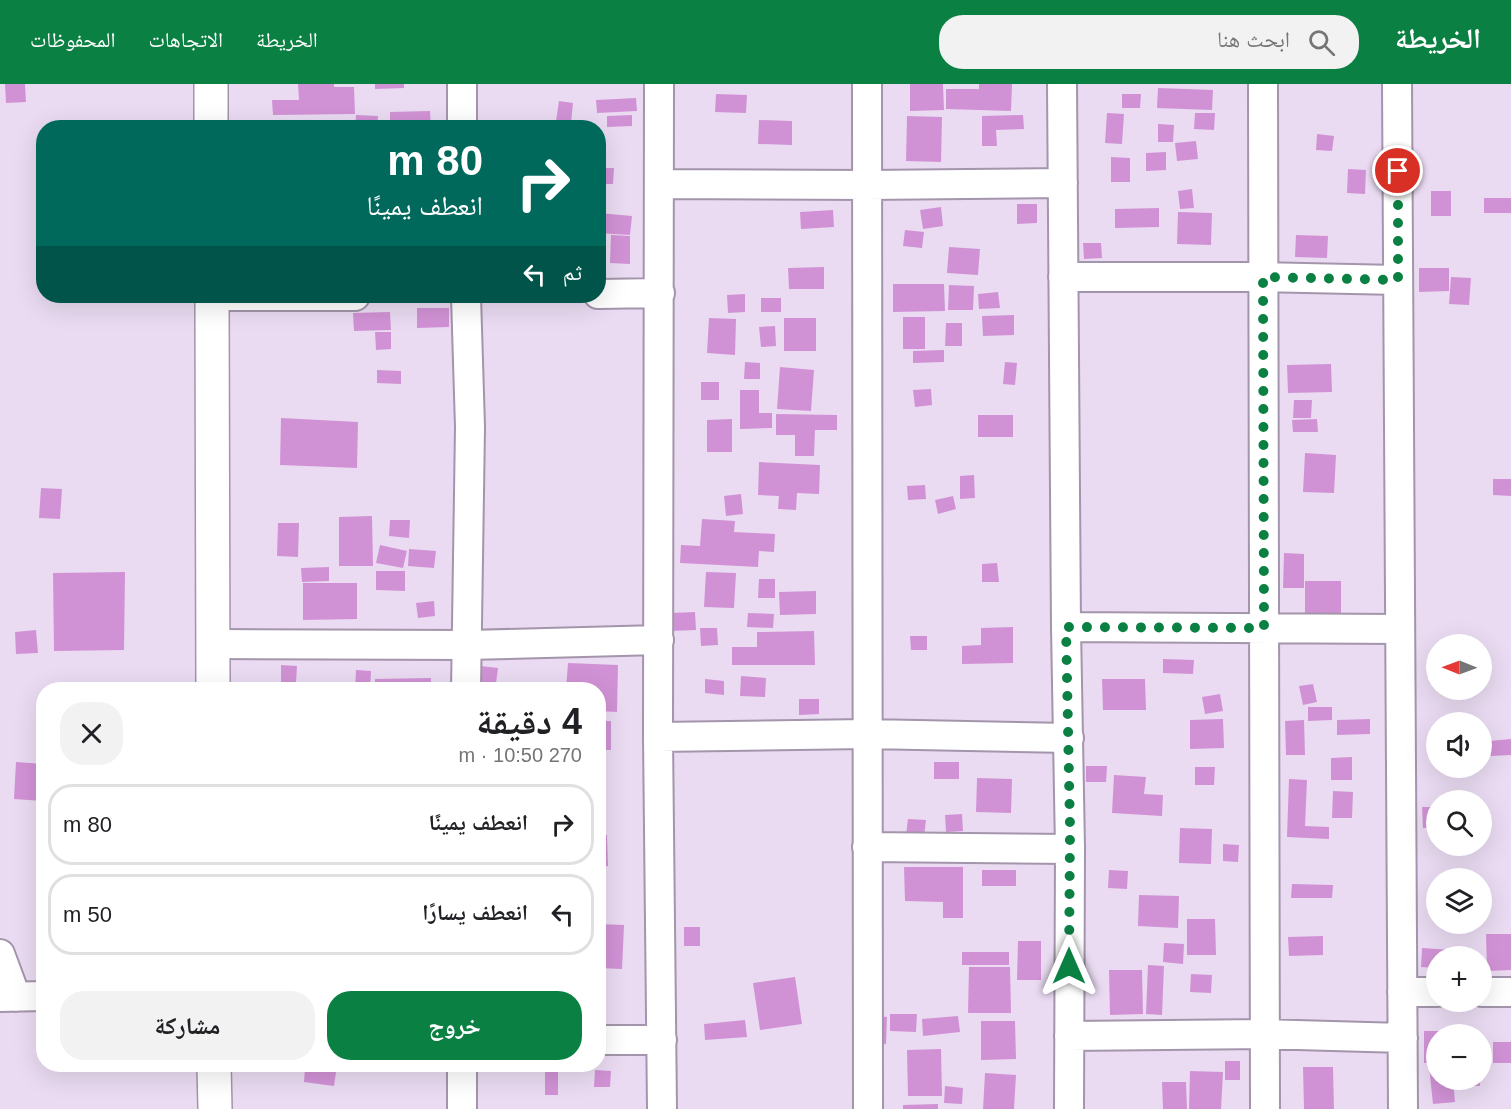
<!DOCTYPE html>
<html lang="ar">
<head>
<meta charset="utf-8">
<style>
  :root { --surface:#fff; --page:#f2f2f2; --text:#202124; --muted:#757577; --line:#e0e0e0; --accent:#0b8043 }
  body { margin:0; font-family:Arial,"Noto Naskh Arabic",sans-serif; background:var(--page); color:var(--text); direction:rtl; height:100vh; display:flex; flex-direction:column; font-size:22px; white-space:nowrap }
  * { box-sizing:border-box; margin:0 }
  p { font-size:20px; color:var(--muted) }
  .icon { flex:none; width:33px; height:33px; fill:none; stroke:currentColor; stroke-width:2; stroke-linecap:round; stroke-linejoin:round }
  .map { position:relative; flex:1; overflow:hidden; direction:ltr }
  .sheet { position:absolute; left:36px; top:598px; width:570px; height:390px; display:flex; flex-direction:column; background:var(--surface); border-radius:24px; box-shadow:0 6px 24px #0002; direction:rtl }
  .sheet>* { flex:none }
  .hud { position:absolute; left:36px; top:36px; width:570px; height:183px; border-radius:24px; box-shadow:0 6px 24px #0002; direction:rtl; background:#00695c; color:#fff; overflow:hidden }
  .needle { width:39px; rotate:271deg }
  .fabs { position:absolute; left:1426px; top:550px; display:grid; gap:12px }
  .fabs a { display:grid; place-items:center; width:66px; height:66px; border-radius:50%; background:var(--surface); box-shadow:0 6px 24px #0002; font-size:30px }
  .pin { position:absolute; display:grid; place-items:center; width:51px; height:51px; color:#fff; margin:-26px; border:3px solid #fff; border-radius:50%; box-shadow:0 2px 6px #0007 }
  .me { position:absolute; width:66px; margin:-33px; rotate:0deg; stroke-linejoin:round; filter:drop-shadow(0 0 4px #0008) }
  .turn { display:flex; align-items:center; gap:21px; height:126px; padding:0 24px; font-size:27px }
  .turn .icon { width:78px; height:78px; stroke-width:2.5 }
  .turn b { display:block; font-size:42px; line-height:51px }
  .then { display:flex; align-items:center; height:57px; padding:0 24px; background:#0003; gap:12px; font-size:22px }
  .round { display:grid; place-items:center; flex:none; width:63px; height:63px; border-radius:24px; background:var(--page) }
  .headline { display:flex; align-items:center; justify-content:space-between; height:102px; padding:0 24px }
  h1 { font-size:36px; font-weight:800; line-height:45px }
  .cta { display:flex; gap:12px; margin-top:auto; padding:12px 24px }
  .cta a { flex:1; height:69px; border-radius:24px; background:var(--accent); color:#fff; font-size:24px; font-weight:800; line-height:69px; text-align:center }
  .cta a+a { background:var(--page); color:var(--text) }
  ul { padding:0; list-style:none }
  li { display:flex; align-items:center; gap:18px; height:81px; margin:0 12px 9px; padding:0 12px; border:3px solid var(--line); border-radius:24px }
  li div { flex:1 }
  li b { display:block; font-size:22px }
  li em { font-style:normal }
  header { display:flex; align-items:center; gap:36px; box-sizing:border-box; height:84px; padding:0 30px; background:var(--accent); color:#fff }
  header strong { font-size:28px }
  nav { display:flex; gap:33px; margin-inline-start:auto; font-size:21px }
  .search { width:420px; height:54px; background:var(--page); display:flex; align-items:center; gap:15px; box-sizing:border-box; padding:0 21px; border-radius:24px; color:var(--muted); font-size:22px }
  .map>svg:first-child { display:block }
  .building { fill:#d192d5 }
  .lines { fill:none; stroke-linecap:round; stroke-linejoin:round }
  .minor-casing { stroke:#a395ab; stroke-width:32 }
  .major-casing { stroke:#a395ab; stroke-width:36 }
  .minor { stroke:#fff; stroke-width:28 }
  .major { stroke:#fff; stroke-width:33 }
  .route { stroke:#0b8043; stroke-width:10; stroke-dasharray:0 18 }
</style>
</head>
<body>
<header>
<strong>الخريطة</strong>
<div class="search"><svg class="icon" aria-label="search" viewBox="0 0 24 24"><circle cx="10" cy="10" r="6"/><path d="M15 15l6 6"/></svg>ابحث هنا</div>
<nav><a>الخريطة</a><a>الاتجاهات</a><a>المحفوظات</a></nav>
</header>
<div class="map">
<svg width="1511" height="1025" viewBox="0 0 1511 1025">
  <rect width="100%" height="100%" fill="#eadbf2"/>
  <!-- building -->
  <path class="building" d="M5 0H25L26 18 6 19Z
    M298 0H334V3H354L355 30 273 31 272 16H299Z
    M375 0H404V4L375 5Z
    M910 0H943L944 26 910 27Z
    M979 0H1012L1011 27 946 25V5H979Z
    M1158 4 1213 6 1212 26 1157 24Z
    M716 10 747 11 746 29 715 28Z
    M1122 10H1141L1140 24H1122Z
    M636 14 637 27 597 29 596 16Z
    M559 17 573 19 571 39 556 37Z
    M430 27 431 44H390V28Z
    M1107 29 1124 30 1122 60 1105 59Z
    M1195 29H1215L1214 46 1194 45Z
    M356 31 378 32 377 44H355Z
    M632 31V42L607 43V32Z
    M1023 31 1024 45 996 46 997 62H982V32Z
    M907 32 942 33 941 78 906 77Z
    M759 36 792 37V61L758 60Z
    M303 39 338 40V44H303Z
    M1158 40 1174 41 1173 58H1158Z
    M1317 50 1334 52 1332 67 1316 66Z
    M1196 57 1198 75 1177 77 1175 59Z
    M1166 68V86L1146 87V69Z
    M1111 73 1130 74V98H1111Z
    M598 84H614L613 100H598Z
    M1348 85 1366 86 1365 110 1347 109Z
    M1192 105 1194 124 1180 125 1178 107Z
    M1431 107H1451V132H1431Z
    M1484 114H1511V129H1484Z
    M1017 120H1037V139L1017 140Z
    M941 123 943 142 923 145 920 126Z
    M1159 124V143L1115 144V125Z
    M833 126 834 143 801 145 800 128Z
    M1178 128 1212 129 1211 161 1177 160Z
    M599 129 632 132 630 151 598 149Z
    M905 146 924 148 922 164 903 162Z
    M611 151 630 152V180L610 179Z
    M1296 151 1328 152 1327 174 1295 173Z
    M1083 159H1101L1102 174 1084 175Z
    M949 163 980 165 978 191 947 189Z
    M824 183V205H789L788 184Z
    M1419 184H1449V207L1419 208Z
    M1451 193 1471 194 1469 221 1449 220Z
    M893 200H944L945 227 893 228Z
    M949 201 974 202 973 226H948Z
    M998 208 1000 224 979 225 978 210Z
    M745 210V228L728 229 727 211Z
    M761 214H781V228H761Z
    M417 224H449V243L417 244Z
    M390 228 391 246 354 247 353 229Z
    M1014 231V251L983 252 982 232Z
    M903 233H925V265H903Z
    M709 234 736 235 735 271 707 269Z
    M784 234H816V267H784Z
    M946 239H962V262H945Z
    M775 242 776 262 761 263 759 243Z
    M375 248H391V265L376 266Z
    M944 266V278L913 279V267Z
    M745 278 760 279V295H744Z
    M1005 278 1017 279 1015 301 1003 300Z
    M1331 280 1332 308 1288 309 1287 281Z
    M780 283 814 286 811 327 777 325Z
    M377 286 401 287V300L377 299Z
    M701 298H719V316H701Z
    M931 305 932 321 915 323 913 306Z
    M740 306H759V329H772V344L740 345Z
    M1294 316H1312L1311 334H1293Z
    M776 330 837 331V346H815L814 372H795V351H776Z
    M978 331H1013V353H978Z
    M281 334 358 338 357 384 280 381Z
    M732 335V368H707V336Z
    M1317 335 1318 348H1293L1292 336Z
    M1305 369 1336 371 1334 409 1303 408Z
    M759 378 820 381 819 410 797 409 796 426 778 425 779 412 758 411Z
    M974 391 975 414 960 415V392Z
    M1493 395H1511V412L1493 411Z
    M925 401 926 415 908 416 907 402Z
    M41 404 62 405 60 435 39 434Z
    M741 410 743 430 726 432 724 412Z
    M953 412 956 425 938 430 935 416Z
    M372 432 373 482H339V433Z
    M702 435 735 437 734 448 775 450 774 468 759 467 758 483 680 479 681 461 700 462Z
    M390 436H410L409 454 389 452Z
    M278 439H299L298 473 277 472Z
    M380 461 407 467 403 484 376 479Z
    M409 465 436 467 434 484 408 482Z
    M1284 469 1304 470V504H1283Z
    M997 479 999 498H982V480Z
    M329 483V497L302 498 301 484Z
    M376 487H405V507L376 506Z
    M125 488 124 566 54 567 53 489Z
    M706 488 736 489 734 524 704 523Z
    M759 495H775V514H758Z
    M1305 497H1341V529H1305Z
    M303 499H357V535L303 536Z
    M816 507V530L780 531 779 508Z
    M434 517 435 532 418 534 416 519Z
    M695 528 696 546 671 547V529Z
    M748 529 774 530 773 544 747 543Z
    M1013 543V579L962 580V562L981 561V544Z
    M700 544H717L718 561 701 562Z
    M36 546 38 569 16 570 15 548Z
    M814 547 815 581H732V563H757V548Z
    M910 552H927V566H911Z
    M1163 575 1194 576 1193 590 1163 589Z
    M568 579 618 581 617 628 598 627V606H566Z
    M281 581 297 582 296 599 281 598Z
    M480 582 498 584 496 599 479 598Z
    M356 586 371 587 370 606H355Z
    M741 592 766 594 765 613 740 612Z
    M431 594V606H375V595Z
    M705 595 724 597V611L705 609Z
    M1102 595H1145L1146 626H1103Z
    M1313 600 1317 618 1303 621 1299 602Z
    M1220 610 1223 627 1205 630 1202 613Z
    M799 615H819V630L799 631Z
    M1308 623H1332V636L1308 637Z
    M1223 635 1224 664 1190 665V636Z
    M1370 635V650L1337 651V636Z
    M1304 636 1305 671H1286L1285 637Z
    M598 637H611V666H598Z
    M1511 655V671L1491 672 1490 657Z
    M1352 673V696H1331V674Z
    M16 678 44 680 43 717 14 715Z
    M934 678H959V695H934Z
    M1086 682H1107L1106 698H1086Z
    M1195 683H1215L1214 701H1195Z
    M1114 691 1146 693 1144 710 1163 711 1162 732 1112 729Z
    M977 694 1012 695 1011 729 976 728Z
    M1289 695 1307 696 1305 742 1329 743V755L1287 753Z
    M1333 707 1353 708 1352 734H1332Z
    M1422 723H1437V743L1423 744Z
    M962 730 963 747 946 748 945 731Z
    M598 732H606V748H598Z
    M908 735 926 736 924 753 906 751Z
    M1180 744 1212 745 1211 780 1179 779Z
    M598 751H607L608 782 598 783Z
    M1223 760 1239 761 1238 778 1223 777Z
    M904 783H963V834H943V818L905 817Z
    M982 786H1016V802H982Z
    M1109 786 1128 787 1127 805 1108 804Z
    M1292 800 1333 801 1332 814H1291Z
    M1139 811 1179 812 1178 844 1138 842Z
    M1187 835H1215L1216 871H1187Z
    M598 840 624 841 622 885 598 884Z
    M684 843H700V862H684Z
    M1486 850H1511V886L1487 887Z
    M1323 852V871L1289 872 1288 853Z
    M1018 857H1041V896H1017Z
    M1164 859 1184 860 1183 880 1163 878Z
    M1422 864 1453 866V873H1437V884L1421 883Z
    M962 868H1009V881H962Z
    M1148 881 1164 882 1162 931 1146 930Z
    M969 883H1010L1011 929H968Z
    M1109 886H1142L1143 930 1110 931Z
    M1191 890 1212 891 1211 909 1190 908Z
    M795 893 802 940 760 946 753 899Z
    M890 930H917L916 948 890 947Z
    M867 931 887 933 886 960 866 959Z
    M958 932 960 948 923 952 922 935Z
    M745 936 747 953 705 956 704 940Z
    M981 937H1015L1016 975 981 976Z
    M1424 947H1451V951H1437V979H1424Z
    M1493 958H1511V979H1493Z
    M941 965 942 1012H908L907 966Z
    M1225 977H1240V996H1225Z
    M1437 981V996H1453L1455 1018 1433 1020 1429 982Z
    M1303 983H1333L1334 1025H1304Z
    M305 984 336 988 334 1002 304 998Z
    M545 986H558V1011H545Z
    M595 986 611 987 610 1003H594Z
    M1190 987 1223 988 1221 1025H1189Z
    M985 989 1016 991 1014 1025H983Z
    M1464 996H1480V1002H1464Z
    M1162 998H1186L1187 1025H1163Z
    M945 1002 963 1004 962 1020 944 1019Z
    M938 1020V1025H903V1021Z"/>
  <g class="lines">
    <defs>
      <path id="minor" d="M462 0V44
        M659 0 658 653 662 1025
        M867 0 868 1025
        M1062 0 1066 543 1070 765 1069 1025
        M1263 0 1265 1025
        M1397 0 1403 1025
        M659 100 867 101 1063 99
        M1063 193H1263L1398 196
        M598 210 660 209
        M212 212H355
        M466 212 470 343 466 606
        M1066 543 1400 545
        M213 560 467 561 659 556
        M658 653 867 650 1069 654
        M867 763 1070 765
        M0 870 16 913
        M1402 908H1437
        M1482 908H1511
        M0 913 44 912
        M1069 952 1265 950 1403 954
        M598 956H662
        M462 981V1025"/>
      <path id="major" d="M211 0V44
        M212 212 213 606
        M214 981 215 1025"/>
    </defs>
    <!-- minor casing -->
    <use href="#minor" class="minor-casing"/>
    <!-- major casing -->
    <use href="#major" class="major-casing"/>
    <!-- minor -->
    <use href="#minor" class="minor"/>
    <!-- major -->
    <use href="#major" class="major"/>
  </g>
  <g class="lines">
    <!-- route -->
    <path class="route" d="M1069 882 1070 743 1066 543 1264 544 1263 193 1398 196V87"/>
  </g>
</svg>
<div class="fabs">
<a><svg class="needle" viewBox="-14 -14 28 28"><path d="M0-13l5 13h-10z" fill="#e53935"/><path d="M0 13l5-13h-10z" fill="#757577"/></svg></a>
<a><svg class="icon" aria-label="sound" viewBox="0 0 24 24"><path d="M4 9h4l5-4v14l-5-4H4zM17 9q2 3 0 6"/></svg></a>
<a><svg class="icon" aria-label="search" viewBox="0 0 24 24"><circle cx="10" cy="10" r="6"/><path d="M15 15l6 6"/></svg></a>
<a><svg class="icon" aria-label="layers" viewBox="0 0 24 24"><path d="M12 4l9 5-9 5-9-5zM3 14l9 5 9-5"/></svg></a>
<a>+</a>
<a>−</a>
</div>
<div class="pin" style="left:1398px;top:87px;background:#d93025"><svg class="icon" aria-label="arrive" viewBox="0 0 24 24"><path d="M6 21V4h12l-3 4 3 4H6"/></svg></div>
<svg class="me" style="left:1069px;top:882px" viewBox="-20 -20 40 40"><path d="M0-17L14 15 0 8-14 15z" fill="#0b8043" stroke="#fff" stroke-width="4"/></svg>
<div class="hud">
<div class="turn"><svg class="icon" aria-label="right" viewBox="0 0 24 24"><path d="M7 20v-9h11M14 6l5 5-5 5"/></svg><div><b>80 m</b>انعطف يمينًا</div></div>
<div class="then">ثم<svg class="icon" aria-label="left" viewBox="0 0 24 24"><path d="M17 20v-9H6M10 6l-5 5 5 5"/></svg></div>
</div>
<section class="sheet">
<div class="headline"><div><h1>4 دقيقة</h1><p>270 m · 10:50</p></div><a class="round"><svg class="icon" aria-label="close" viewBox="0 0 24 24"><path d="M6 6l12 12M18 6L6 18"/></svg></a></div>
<ul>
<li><svg class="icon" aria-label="right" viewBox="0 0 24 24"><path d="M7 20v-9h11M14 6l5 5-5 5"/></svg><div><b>انعطف يمينًا</b></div><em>80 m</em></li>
<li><svg class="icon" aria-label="left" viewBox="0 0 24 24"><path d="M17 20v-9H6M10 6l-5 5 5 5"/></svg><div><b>انعطف يسارًا</b></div><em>50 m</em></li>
</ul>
<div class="cta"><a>خروج</a><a>مشاركة</a></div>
</section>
</div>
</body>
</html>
